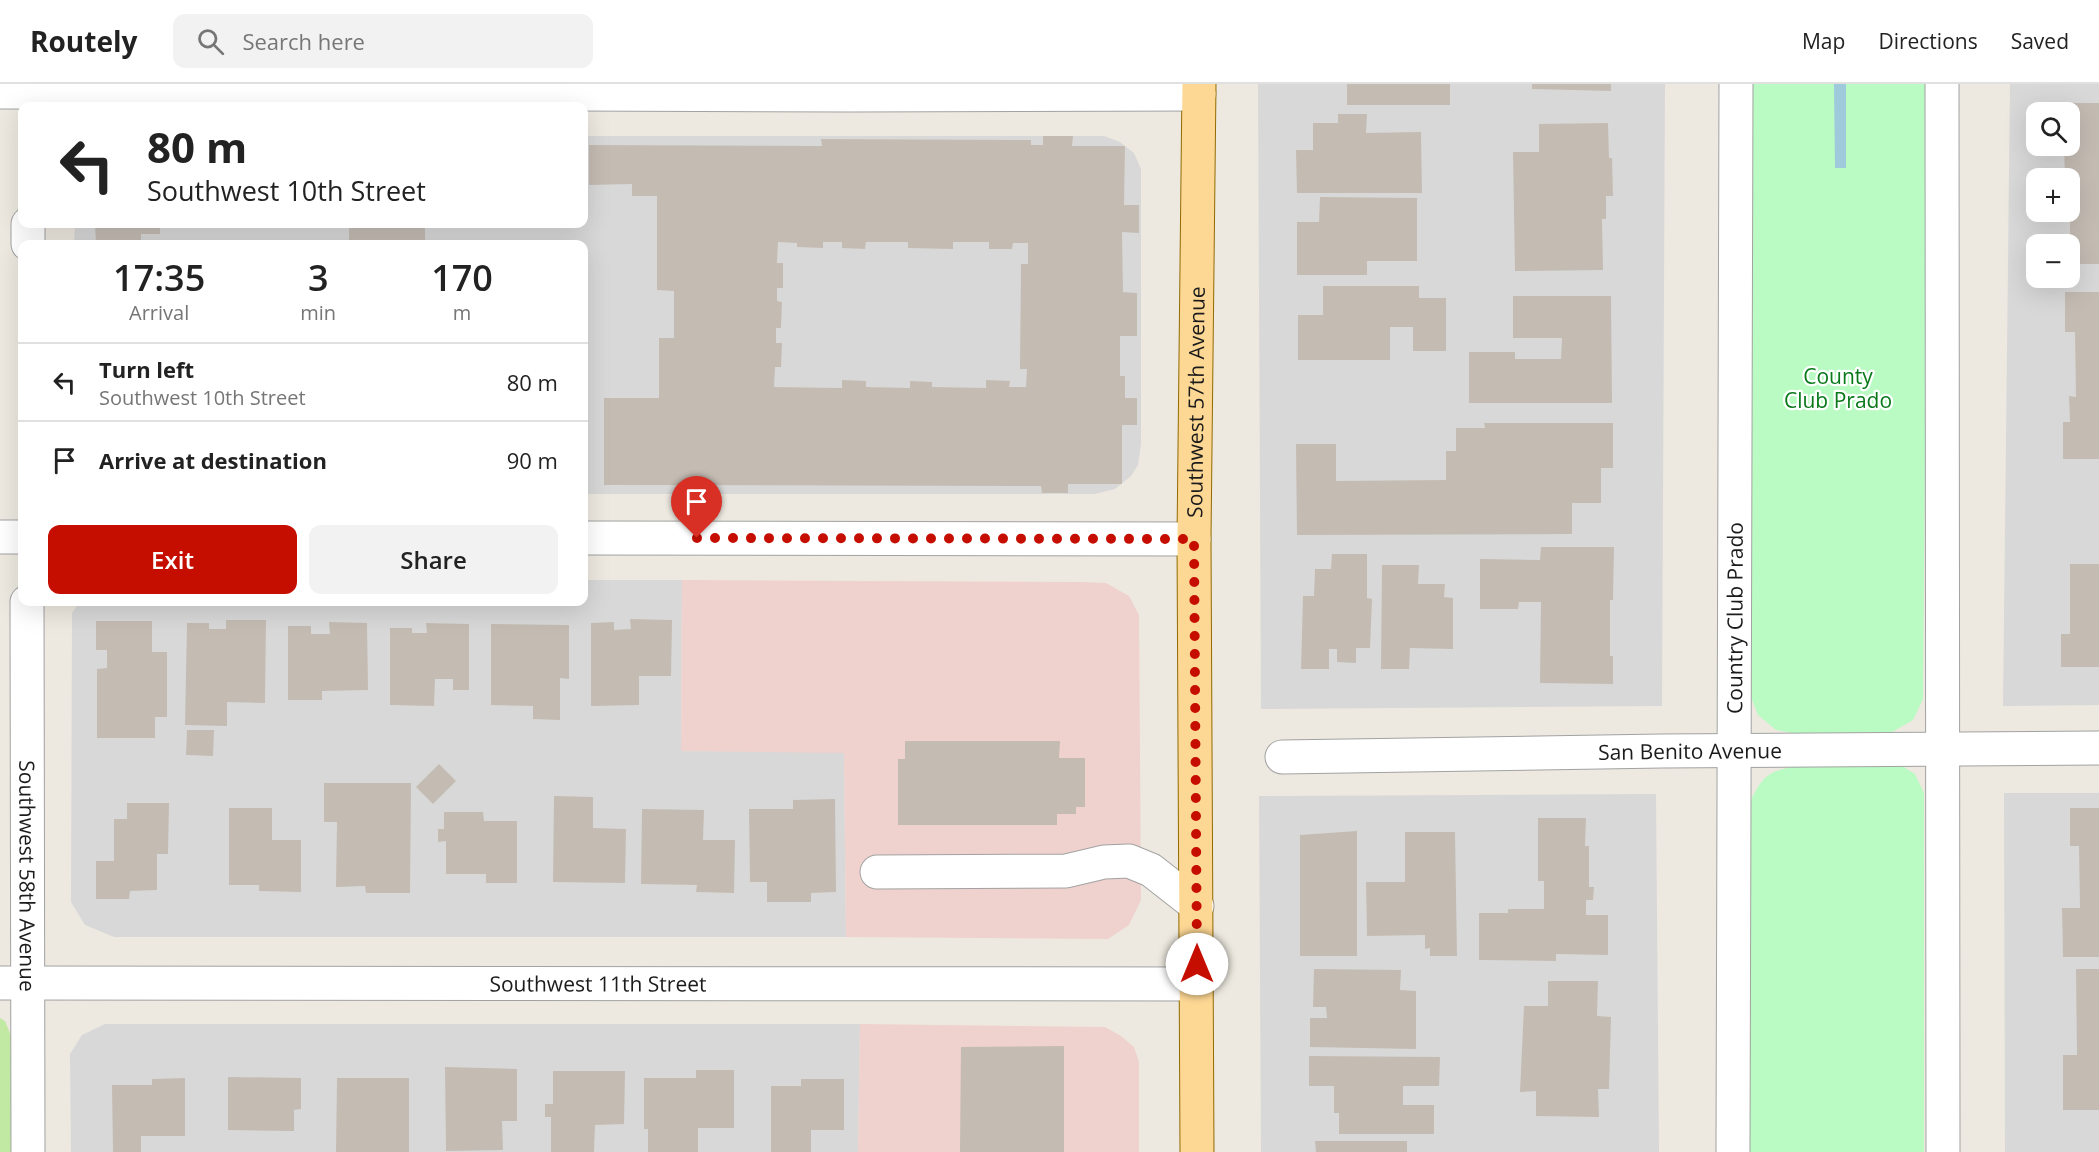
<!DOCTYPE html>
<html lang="en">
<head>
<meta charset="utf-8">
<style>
  :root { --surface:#fff; --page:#f2f2f2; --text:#222; --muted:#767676; --line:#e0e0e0; --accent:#c50d00 }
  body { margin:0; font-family:"Open Sans",sans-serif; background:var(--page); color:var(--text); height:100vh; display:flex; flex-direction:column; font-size:22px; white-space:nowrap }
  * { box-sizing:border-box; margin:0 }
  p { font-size:20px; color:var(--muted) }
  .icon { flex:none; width:33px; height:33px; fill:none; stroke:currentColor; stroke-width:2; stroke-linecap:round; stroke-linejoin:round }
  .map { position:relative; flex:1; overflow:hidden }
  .side { position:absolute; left:18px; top:156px; width:570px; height:366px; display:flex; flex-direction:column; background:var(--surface); border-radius:12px; box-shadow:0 6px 24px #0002 }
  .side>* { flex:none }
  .top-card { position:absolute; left:18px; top:18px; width:570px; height:126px; border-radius:12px; box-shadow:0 6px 24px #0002; background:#fff; color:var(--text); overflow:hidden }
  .fabs { position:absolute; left:2026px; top:18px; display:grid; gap:12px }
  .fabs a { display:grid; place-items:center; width:54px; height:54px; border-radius:12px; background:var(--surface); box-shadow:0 6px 24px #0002; font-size:30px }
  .pin { position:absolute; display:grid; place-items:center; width:51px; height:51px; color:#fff; margin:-62px -26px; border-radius:50% 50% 50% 0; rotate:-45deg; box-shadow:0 0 6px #0007 }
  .pin .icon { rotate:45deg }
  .me { position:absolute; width:66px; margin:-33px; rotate:0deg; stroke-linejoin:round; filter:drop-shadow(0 0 4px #0008) }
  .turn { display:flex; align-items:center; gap:21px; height:126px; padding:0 30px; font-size:27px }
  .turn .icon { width:78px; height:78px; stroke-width:2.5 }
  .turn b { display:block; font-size:42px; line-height:51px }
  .eta { display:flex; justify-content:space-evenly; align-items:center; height:102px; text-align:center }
  .eta b { font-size:36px; font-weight:600; line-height:42px }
  .button { display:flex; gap:12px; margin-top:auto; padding:12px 30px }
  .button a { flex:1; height:69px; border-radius:12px; background:var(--accent); color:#fff; font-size:24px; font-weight:600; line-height:69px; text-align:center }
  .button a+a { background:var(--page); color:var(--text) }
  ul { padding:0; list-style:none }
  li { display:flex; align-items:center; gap:18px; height:78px; padding:0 30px; border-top:2px solid var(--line) }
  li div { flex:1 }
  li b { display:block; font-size:22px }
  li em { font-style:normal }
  header { display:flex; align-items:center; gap:36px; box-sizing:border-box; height:84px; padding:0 30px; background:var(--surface); border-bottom:2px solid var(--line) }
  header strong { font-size:28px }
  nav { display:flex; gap:33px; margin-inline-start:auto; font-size:21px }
  .search { width:420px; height:54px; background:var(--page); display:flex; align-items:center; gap:15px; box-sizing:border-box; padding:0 21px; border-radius:12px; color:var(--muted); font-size:22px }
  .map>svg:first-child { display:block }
  .residential { fill:#d9d8d8; fill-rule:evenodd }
  .commercial { fill:#efd1ce }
  .grass { fill:#c1e9a3 }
  .park { fill:#bafac3 }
  .water { fill:#9ecadc }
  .building { fill:#c4bcb3; fill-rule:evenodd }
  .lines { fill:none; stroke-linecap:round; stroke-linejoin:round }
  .minor-casing { stroke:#a2a2a2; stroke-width:35 }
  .major-casing { stroke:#916b00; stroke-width:35 }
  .minor { stroke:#fff; stroke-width:33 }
  .major { stroke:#fdd794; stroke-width:33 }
  .route { stroke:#c50d00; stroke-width:10; stroke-dasharray:0 18 }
  .labels { text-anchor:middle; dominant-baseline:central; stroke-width:4.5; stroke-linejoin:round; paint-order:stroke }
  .park-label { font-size:21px; fill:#09791a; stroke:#fff }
  .street-label { font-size:21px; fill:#1b1b1b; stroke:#fff }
</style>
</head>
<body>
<header>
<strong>Routely</strong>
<div class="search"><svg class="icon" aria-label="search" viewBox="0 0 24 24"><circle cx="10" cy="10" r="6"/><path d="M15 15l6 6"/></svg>Search here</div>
<nav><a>Map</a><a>Directions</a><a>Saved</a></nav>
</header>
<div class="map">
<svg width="2099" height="1068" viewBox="0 0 2099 1068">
  <rect width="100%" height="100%" fill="#ede9e0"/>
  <!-- residential -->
  <path class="residential" d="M1258 0H1665L1662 622 1261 625Z
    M2010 0H2099V621L2003 622ZM2037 28H2070V62H2037ZM2037 94H2070V128H2037ZM2037 160H2070V194H2037Z
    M584 52H1104L1120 58 1134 69 1141 85V360L1138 381 1131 392 1115 405 1095 410H584V160H74L75 140H584Z
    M584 496H682L681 667 844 668 846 853H114L85 841 71 818 72 529 79 518H584Z
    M2004 709H2099V1068H2005Z
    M1656 710 1659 1068H1261L1259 712Z
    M105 940H860L858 1068H71L70 970 82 951Z"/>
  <!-- commercial -->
  <path class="commercial" d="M682 496 1083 498 1106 499 1129 512 1139 531 1141 816 1129 841 1108 855 846 853 844 669 681 667Z
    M860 940 1105 943 1121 952 1134 963 1139 978V1068H858Z"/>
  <!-- grass -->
  <path class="grass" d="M0 934 5 937 12 954V1068H0Z"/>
  <!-- park -->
  <path class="park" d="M1750 0H1928L1923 615 1913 636 1892 648 1798 650 1776 646 1758 631 1749 608Z
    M1797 682H1902L1915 690 1924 709V1068H1749V720C1762 693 1767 687 1797 682Z"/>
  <!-- water -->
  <path class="water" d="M1834 0H1846V84H1835Z"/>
  <!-- building -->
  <path class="building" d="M1347 0H1450V21H1347Z
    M1532 0H1611V7L1532 5Z
    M2063 19H2099V180H2070V94H2065L2064 62H2070V28H2063Z
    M1338 30H1367L1366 49 1421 48 1422 109H1297L1296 66H1313V39H1338Z
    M1608 39 1609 74H1612L1613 112H1606V135H1602L1603 186 1515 187 1513 68H1539V40Z
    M1043 52H1073L1072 62H1125L1124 121H1139V149L1122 148 1123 208 1137 209V252H1120V292H1125V314H1137V341H1122V400H1068V409H1042L1041 402 604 401V314H659V254H674V207L657 206V112H632V100L589 101V61L822 62 821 55 1031 56V61H1043ZM778 158 797 159V163L823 164V158H842V164L865 165 866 158H908V164L953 165V158H989V165H1012L1013 159H1028V180H1021L1020 285H1027L1026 303H1009L1010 297 986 296V304L932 303V298L910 297V304L866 303V297L842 296V304L774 303 775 283H781L782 259H776V244H781L782 218 777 217V204H783V179H777Z
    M1320 113 1417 114V177H1367V191H1297V138H1319Z
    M95 140H160V150H141V160H96Z
    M349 140H425V160H349Z
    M1323 202H1419V214H1446V267H1413V243H1390V276H1298V231H1323Z
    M2065 208H2099V375H2063V338H2070L2069 312 2076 313 2075 248H2065Z
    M1513 212H1611L1612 319H1469V268H1515V275H1561L1562 254H1513Z
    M1484 339H1613V384H1601V419H1572V450L1297 451 1296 360H1336V397L1446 396V367H1456V344H1485Z
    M1541 463H1614L1613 516H1610V572H1613V600L1540 599 1541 518H1519L1518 525H1480V475L1540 476Z
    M1332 470H1367V514L1372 515 1370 564H1356V579L1337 578V565H1329V585H1301L1303 512H1314L1315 485H1331Z
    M2070 480H2099V583H2061V550H2070Z
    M1382 481H1419L1418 500H1445L1444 513 1453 514V565L1410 564 1409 585H1381Z
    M630 535 672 536 671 592H639V621L591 622V539L614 538V546L631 545Z
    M226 536H266L265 619 227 618V642L185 641 187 539H209V545H226Z
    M96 537H152V568H167V633H155V654H97V585L107 584V566H96Z
    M329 538 367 539 368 606 322 607V616H288V542H311V550H330Z
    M426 539 469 540V606H453V595H435L434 622 390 621V544H412V549H427Z
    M491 540 569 541V595L560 594V636L533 635V622L491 621Z
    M187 646H214L213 672 186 671Z
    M905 657H1060L1059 674H1085V723H1076V730H1057V741H898V675H905Z
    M439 680 456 697 433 720 416 703Z
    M324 699H411L410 809H366L365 802 336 803 337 738H324Z
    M554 712 593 713V744L626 745 625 799 553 798Z
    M835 715 836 808 811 809V818H767V798H750L749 725H793V716Z
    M127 719H169L168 770H157V806L130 807 129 815H96V777H114V735H127Z
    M229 724H272V756H301V808L259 807V801H229Z
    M2070 724H2099V873H2063L2062 824H2080L2079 762H2070Z
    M642 725 704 726 703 756H735L734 809 696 808 697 801 641 800Z
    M444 728H483L484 737H517V799H486V790H446V757L438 758V745H444Z
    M1538 734H1586L1585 762H1589V803H1594L1593 816H1586V831H1608V871L1556 870V877L1479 876V829H1508V825H1544V797H1538Z
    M1357 747V872H1300V751Z
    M1405 748H1455L1457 872H1430V864L1425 865V851L1367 852 1366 798H1405Z
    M1314 885 1401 886 1400 906 1416 907V965L1310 963V934H1327L1326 923H1313Z
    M2076 885H2099V1026H2063V971H2077Z
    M1548 897H1598L1597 932 1611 933 1609 1005H1598L1599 1033 1536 1032V1007L1520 1008 1524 922H1548Z
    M1064 962V1068H960L961 963Z
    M1309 972 1440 973 1439 1002H1403V1021H1434V1050H1339V1029H1334V1002H1309Z
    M445 983 517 985V1037H502L503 1066 446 1067Z
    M696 986H734V1044H698V1068H648V1045H644V994H696Z
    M553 987H625L624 1040 595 1041 594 1068H551V1033H545V1020H553Z
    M228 993 301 994V1025L294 1026V1047L228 1046Z
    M185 994V1052H141V1068H113L112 1001H152V995Z
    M337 994H409V1068H336Z
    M801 995H844V1046H811V1068H771V1002H801Z
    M1315 1057H1407V1068H1316Z"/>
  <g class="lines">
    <defs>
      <g id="minor">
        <path d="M1942 0 1943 1068"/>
        <path d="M0 8 850 11 1199 10"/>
        <path d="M28 160V140"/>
        <path d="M0 453H22"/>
        <path d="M584 454 1194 455"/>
        <path id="s1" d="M27 518 28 1068"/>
        <path id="s2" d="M1282 673 1662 667 2099 664"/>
        <path d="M877 788 1066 787 1104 778 1129 777 1151 786 1197 822"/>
        <path id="s3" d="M0 899 1196 900"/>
        <path id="s4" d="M1733 1068 1736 0"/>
      </g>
      <g id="major">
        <path id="s5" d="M1197 1068 1194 455 1199 0"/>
      </g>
    </defs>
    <!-- minor casing -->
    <use href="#minor" class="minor-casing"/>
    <!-- major casing -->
    <use href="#major" class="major-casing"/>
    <!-- minor -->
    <use href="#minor" class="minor"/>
    <!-- major -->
    <use href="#major" class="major"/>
  </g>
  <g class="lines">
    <!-- route -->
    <path class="route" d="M697 454 1194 455 1197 880"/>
  </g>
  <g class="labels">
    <!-- park labels -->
    <g class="park-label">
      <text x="1838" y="292">County<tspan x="1838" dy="24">Club Prado</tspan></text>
    </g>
    <!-- street labels -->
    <g class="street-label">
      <text stroke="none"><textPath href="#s5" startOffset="750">Southwest 57th Avenue</textPath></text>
      <text stroke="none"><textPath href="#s4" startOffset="534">Country Club Prado</textPath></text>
      <text stroke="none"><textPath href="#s2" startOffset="408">San Benito Avenue</textPath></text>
      <text stroke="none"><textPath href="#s1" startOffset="274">Southwest 58th Avenue</textPath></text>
      <text stroke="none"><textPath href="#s3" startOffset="598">Southwest 11th Street</textPath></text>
    </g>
  </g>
</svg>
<div class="fabs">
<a><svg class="icon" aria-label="search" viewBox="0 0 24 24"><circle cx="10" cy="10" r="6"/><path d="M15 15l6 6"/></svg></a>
<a>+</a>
<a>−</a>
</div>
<div class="pin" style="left:697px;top:454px;background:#d93025"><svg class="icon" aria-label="arrive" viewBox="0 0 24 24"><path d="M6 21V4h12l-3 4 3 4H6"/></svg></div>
<svg class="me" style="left:1197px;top:880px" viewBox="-20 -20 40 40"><circle r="19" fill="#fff"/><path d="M0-13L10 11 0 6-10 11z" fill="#c50d00"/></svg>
<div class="top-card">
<div class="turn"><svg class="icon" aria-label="left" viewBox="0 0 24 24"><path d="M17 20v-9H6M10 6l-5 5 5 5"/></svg><div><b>80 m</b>Southwest 10th Street</div></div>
</div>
<section class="side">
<div class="eta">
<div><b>17:35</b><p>Arrival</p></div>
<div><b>3</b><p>min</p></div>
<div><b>170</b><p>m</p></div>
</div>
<ul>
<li><svg class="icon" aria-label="left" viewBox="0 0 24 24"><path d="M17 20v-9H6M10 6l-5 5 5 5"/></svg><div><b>Turn left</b><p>Southwest 10th Street</p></div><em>80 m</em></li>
<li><svg class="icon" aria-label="arrive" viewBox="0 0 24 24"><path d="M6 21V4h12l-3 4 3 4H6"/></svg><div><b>Arrive at destination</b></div><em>90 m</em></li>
</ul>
<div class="button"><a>Exit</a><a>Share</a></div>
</section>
</div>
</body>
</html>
